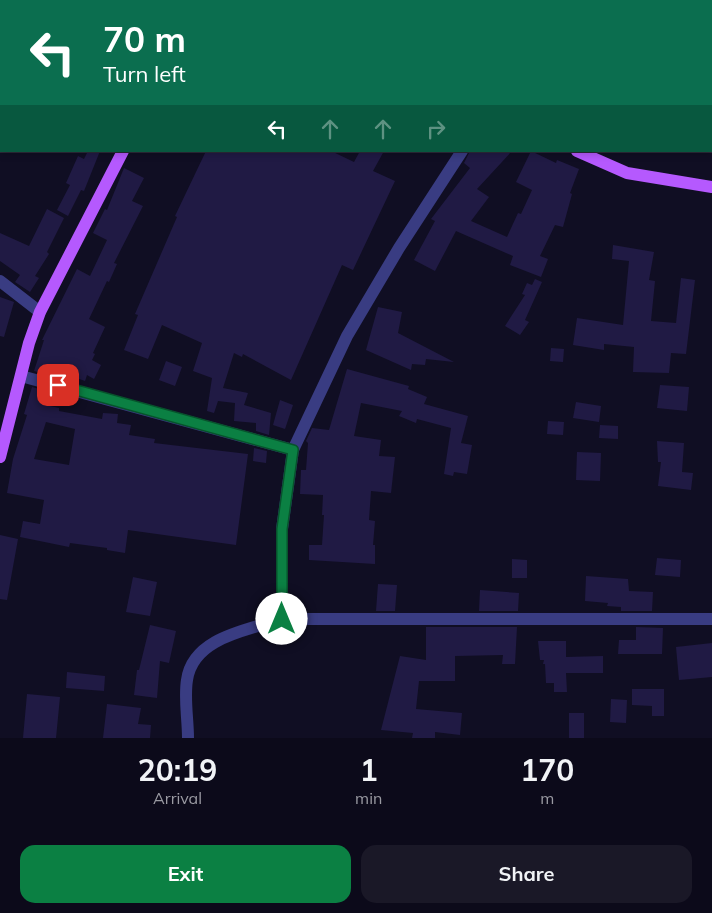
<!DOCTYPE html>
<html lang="en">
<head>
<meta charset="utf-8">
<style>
  :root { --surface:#0c0a1a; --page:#1a1827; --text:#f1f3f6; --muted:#9a9aa2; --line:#2c2b39; --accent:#0b8043 }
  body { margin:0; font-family:Mulish,sans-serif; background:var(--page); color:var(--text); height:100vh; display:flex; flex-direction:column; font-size:19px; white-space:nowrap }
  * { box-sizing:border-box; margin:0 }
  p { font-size:16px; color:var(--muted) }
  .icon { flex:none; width:28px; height:28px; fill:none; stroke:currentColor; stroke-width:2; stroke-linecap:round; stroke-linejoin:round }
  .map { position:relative; height:738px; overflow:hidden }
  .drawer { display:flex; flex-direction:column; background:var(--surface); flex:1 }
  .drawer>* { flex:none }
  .top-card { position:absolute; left:0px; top:0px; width:712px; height:152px; box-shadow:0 2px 8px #0003,0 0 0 1px var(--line); background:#0b6e4f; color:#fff; overflow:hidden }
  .pin { position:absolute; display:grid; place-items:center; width:42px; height:42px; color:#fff; margin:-21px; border-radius:10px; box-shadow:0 2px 8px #0006 }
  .me { position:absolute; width:55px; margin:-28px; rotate:0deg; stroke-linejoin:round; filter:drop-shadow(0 0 4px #0008) }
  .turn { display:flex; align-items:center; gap:18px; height:105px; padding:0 20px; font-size:22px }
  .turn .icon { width:65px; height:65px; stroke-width:2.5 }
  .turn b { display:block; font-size:35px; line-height:42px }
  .lanes { display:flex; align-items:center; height:48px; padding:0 20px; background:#0003; justify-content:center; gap:25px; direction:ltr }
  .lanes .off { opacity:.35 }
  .eta { display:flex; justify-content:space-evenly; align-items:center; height:85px; text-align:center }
  .eta b { font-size:30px; font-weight:700; line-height:35px }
  .cta { display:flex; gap:10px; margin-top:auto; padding:10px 20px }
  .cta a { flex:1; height:58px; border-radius:15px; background:var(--accent); color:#fff; font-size:20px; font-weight:700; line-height:58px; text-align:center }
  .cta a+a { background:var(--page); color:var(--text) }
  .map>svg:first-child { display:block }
  .building { fill:#201a44; fill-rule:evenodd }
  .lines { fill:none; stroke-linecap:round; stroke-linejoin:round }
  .minor { stroke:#393c82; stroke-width:12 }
  .major { stroke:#b559fe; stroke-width:12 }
  .rail { stroke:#02f2fa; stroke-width:4; stroke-dasharray:8 6; stroke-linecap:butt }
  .route-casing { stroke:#07532c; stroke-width:12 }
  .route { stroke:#0b8043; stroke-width:9 }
</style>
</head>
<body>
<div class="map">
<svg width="712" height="738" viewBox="0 0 712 738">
  <rect width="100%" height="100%" fill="#100e23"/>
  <!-- building -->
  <path class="building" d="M88 151H100L84 191 81 190 68 216 57 210 70 185 66 183 78 156 84 159Z
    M206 151H331L354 162 360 151H384L373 171 395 181 353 270 342 265 291 380 243 354 242 357 234 353 223 388 248 393 244 405 271 413 269 435 256 431V423L234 421 235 403 218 401 214 413 207 411 212 378 193 371 202 343 162 325 148 359 124 350 138 315 135 314 177 217 175 216Z
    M470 151H512L477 189 489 197 471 221 507 237 518 213 521 214 532 190 516 182 531 151 556 163 557 160 579 169 570 193 572 194 563 227 555 225 540 256 548 259 541 277 510 265 513 256 456 231 435 271 414 260 435 221 431 219 470 168 464 163Z
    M124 168 144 178 132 201 143 206 114 263 117 264 109 282 107 281 89 319 105 327 93 353 95 354 92 360 101 365 94 379 87 375 85 381 68 375 67 380 34 371 44 340H42L77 269 90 276 107 240 93 233 105 209 107 210Z
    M47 209 64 218 47 252 49 254 35 276 39 278 30 292 15 282 20 275 0 261V233L29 246Z
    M613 245 654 252 649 280 655 281 651 321 676 323 681 278 695 280 686 354 671 353 669 373 633 372 634 347 604 344V350L573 345 577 318 623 325 629 261 612 259Z
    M535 279 542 282 525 320 529 322 520 335 505 326 525 295 522 294 527 283 532 285Z
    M0 297 14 302 4 337 0 336Z
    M378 307 402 312 398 333 454 362 426 359 425 365 412 364 411 370 366 350Z
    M551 348 564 349 563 362 550 361Z
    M166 361 182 367 175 386 159 380Z
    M347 369 409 386 408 389 427 397 424 404 468 416 461 443 472 445 467 474 454 472 453 476 444 474 451 428 417 419 416 423 399 416 402 411 361 403 354 436 381 440 379 456 395 457 391 493 371 491 369 520 375 521 373 545H375V564L309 560V545H322L324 515H322L323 495 300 494 301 470H306L308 443 306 441 312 428 329 430Z
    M660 385 689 387 687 411 657 408Z
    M32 387 54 393 50 406 59 408V411L102 419 103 413 118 414 117 423 131 425 129 435 155 439 154 443 248 454 236 545 128 530 125 553 107 550V548L70 543 69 547 20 537 23 521 40 524 44 500 7 493 13 459 27 415 24 414ZM46 422 75 429 69 465 34 459Z
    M280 400 293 405 285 429 273 425Z
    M576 402 601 406 599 422 573 418Z
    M548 421 564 422 563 435 547 434Z
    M600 425 618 426V439L599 438Z
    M657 441 684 443 682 472 693 473 691 490 658 486 661 462H658Z
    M254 448 267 451 266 463 253 461Z
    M577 452 601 453 600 481 576 480Z
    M0 535 18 539 7 600 0 599Z
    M657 558 681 560 680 577 655 575Z
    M512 559 527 560V578H512Z
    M586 576 628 579 629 591 653 592 652 611H621V607L607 606 608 603 585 601Z
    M133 577 157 582 150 616 126 612Z
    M378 584 397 585 395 611H376Z
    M480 590 519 593 518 611H479Z
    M150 625 176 631 169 663 160 661 157 698 134 695 137 670H139Z
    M426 627H517L515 664H502L503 655 455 656V681H419L416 709 462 713 460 735 435 732V738H412L413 733 381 730 400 656 426 660Z
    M636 627 663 628 662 654H618L619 640H636Z
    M538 641H566V657L603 656V673H566L567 692H554V683H546L545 664H543L544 660H540Z
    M712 643V677L679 680 676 647Z
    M67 672 105 676 104 691 66 688Z
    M632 689H664V716H652V706L632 705Z
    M27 694 60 697 56 738H23Z
    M611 699 627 700 626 723 610 722Z
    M107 704 141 708 138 724 151 725 150 738H103Z
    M569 713H584V738H569Z"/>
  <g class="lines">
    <!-- minor -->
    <path class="minor" d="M686 0 687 1
      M711 17H712
      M0 281 40 312
      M21 376 293 450
      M282 619V529L293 450 347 336 399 248 462 151
      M188 738C188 719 184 698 187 680 193 637 249 630 282 619H712"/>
    <!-- major -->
    <path class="major" d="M311 0 313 1
      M221 1 222 0
      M577 151 627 173 712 187
      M0 457 29 343 40 312 123 151"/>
    <!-- rail -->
    <path class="rail" d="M579 0 581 1
      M711 76H712"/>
  </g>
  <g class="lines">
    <defs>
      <path id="route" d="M58 385 293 450 282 529V619"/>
    </defs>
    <!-- route casing -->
    <use href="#route" class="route-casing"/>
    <!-- route -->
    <use href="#route" class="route"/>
  </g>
</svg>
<div class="pin" style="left:58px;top:385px;background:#d93025"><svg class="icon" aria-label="arrive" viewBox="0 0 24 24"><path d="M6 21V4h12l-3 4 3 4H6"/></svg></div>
<svg class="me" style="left:282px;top:619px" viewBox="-20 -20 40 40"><circle r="19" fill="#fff"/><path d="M0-13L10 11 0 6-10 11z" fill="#0b8043"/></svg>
<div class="top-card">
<div class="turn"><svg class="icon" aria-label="left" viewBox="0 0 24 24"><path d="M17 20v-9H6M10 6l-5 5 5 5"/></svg><div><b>70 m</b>Turn left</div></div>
<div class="lanes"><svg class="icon" aria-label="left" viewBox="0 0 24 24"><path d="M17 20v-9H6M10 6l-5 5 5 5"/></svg><svg class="icon off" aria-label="ahead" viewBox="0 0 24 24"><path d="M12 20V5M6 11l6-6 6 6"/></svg><svg class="icon off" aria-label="ahead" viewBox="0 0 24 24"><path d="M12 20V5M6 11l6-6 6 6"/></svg><svg class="icon off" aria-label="right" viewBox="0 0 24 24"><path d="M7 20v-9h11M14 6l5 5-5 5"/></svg></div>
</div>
</div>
<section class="drawer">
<div class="eta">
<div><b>20:19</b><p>Arrival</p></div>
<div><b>1</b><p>min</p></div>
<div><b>170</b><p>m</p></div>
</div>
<div class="cta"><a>Exit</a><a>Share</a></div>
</section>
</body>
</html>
